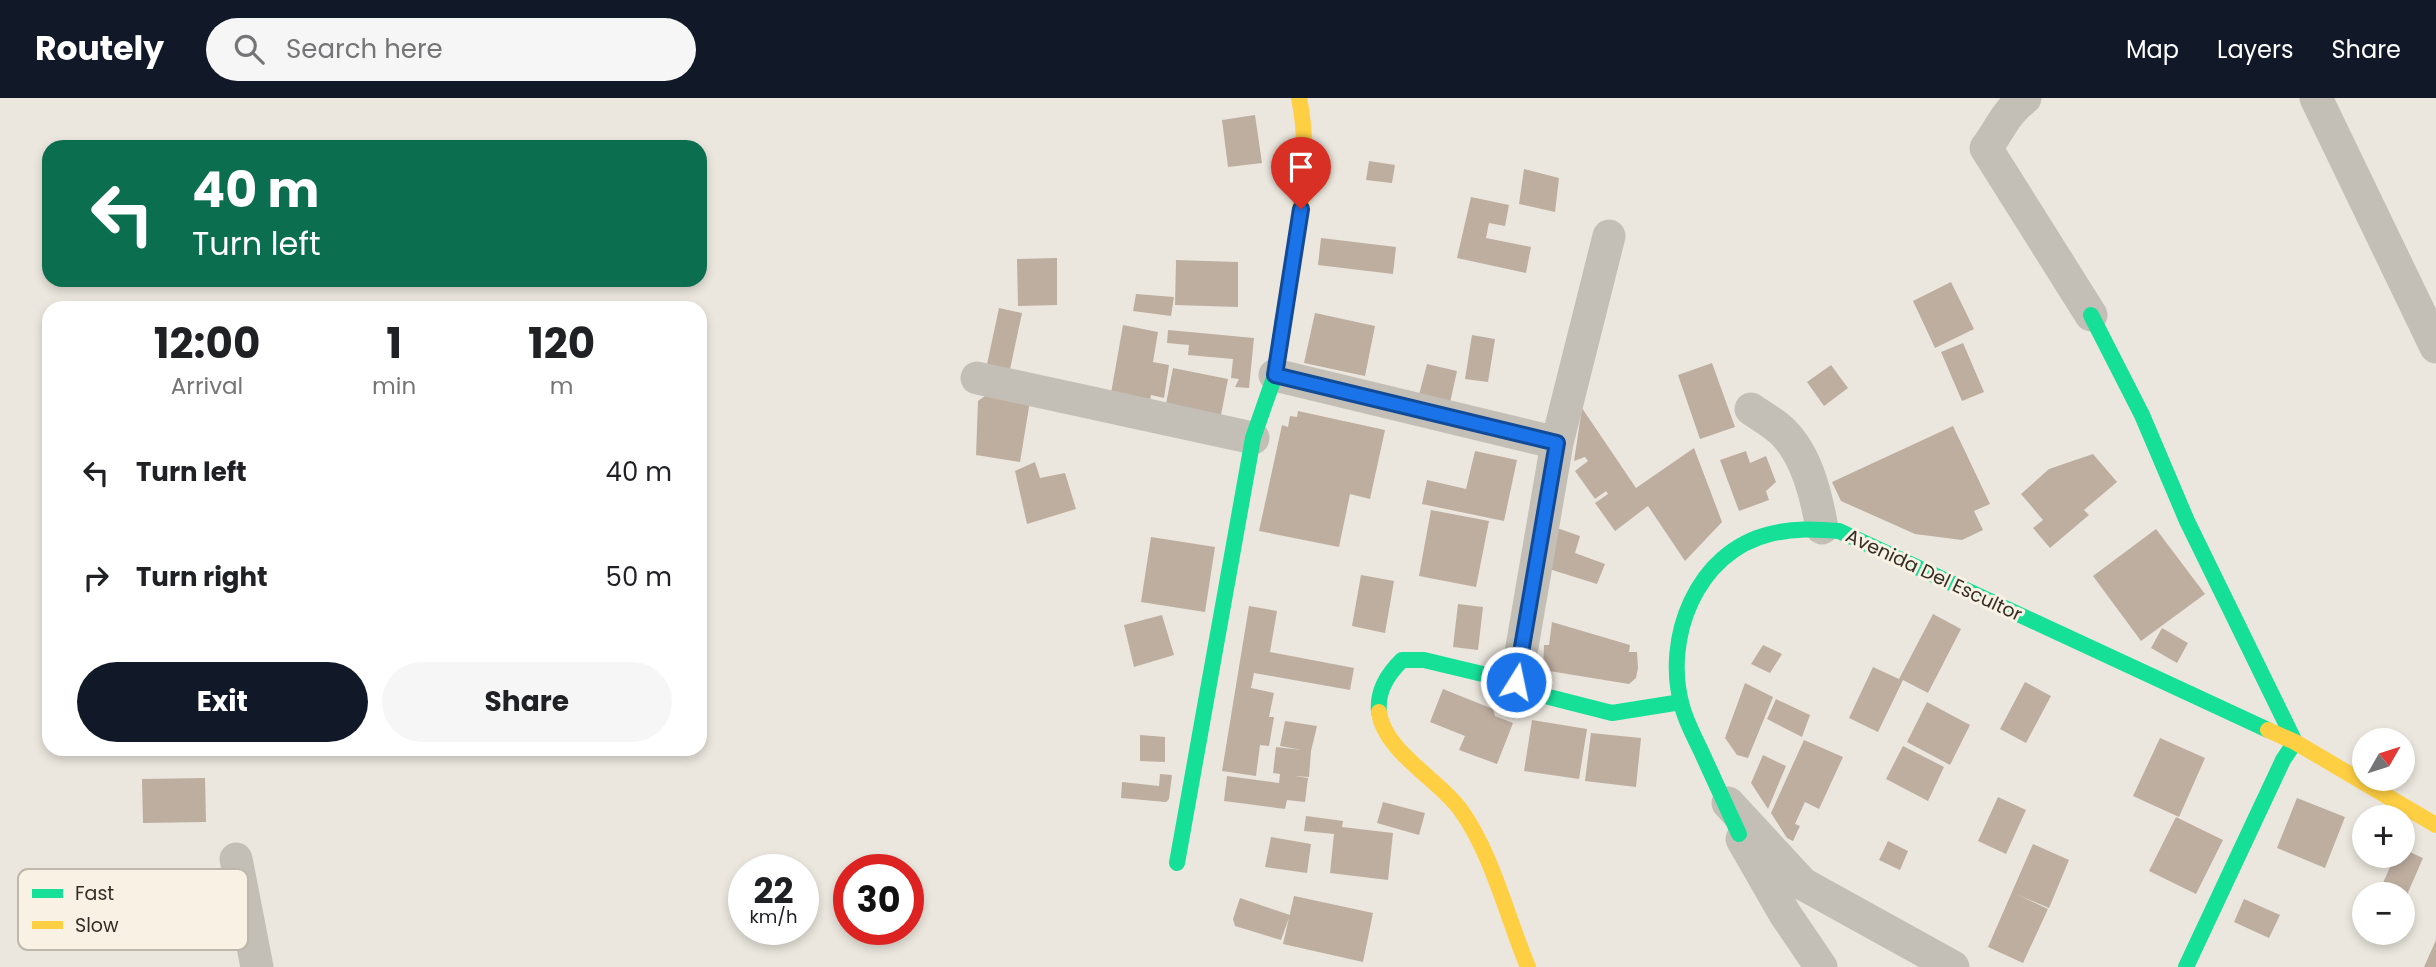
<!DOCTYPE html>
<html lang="en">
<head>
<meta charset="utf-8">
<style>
  :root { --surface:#fff; --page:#f6f6f6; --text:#202124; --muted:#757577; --accent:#111827 }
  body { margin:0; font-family:Poppins,sans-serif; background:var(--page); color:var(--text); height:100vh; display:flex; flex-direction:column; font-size:26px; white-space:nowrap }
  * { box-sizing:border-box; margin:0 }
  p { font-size:23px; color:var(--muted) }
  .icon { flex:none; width:38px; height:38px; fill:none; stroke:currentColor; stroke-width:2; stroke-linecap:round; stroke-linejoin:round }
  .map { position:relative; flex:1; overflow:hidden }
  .drawer { position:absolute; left:42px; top:203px; width:665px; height:455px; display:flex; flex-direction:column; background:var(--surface); border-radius:21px; box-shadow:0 4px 10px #0003 }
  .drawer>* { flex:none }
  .guide { position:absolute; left:42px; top:42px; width:665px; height:147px; border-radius:21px; box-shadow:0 4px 10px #0003; background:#0b6e4f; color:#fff; overflow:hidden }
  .needle { width:46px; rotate:51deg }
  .tools { position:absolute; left:2352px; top:630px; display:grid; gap:14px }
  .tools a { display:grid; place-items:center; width:63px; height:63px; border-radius:50%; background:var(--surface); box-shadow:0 4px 10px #0003; font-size:35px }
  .speed { position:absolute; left:728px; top:756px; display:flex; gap:14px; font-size:35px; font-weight:700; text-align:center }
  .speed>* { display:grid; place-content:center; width:91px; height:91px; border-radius:50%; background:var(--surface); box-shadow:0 4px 10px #0003; line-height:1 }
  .speed small { font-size:18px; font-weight:400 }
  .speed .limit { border:10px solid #d22; background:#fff; color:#111 }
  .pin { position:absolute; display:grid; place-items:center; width:60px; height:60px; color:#fff; margin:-72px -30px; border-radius:50% 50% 50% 0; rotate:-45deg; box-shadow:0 0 7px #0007 }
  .pin .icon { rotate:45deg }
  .me { position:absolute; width:77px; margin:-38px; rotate:10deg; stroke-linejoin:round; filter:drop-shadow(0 0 5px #0008) }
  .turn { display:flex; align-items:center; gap:24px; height:147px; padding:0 35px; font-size:32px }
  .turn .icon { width:91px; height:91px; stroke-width:2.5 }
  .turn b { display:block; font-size:49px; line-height:60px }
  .eta { display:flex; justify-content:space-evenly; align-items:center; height:119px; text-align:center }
  .eta b { font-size:42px; font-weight:700; line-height:49px }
  .primary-button { display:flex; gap:14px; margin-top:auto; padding:14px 35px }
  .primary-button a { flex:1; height:80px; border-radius:42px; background:var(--accent); color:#fff; font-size:28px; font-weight:700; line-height:80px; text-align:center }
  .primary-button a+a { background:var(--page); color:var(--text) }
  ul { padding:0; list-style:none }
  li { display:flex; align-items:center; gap:21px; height:105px; padding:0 35px }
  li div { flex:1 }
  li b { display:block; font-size:26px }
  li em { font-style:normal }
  header { display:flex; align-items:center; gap:42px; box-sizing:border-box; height:98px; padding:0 35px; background:var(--accent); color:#fff }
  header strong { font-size:33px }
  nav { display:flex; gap:38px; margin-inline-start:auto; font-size:24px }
  .search { width:490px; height:63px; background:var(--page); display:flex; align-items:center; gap:18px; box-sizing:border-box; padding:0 24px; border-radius:38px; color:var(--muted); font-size:26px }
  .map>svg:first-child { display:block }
  .building { fill:#beaea0 }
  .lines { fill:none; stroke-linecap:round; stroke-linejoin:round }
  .street { stroke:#c3bfb7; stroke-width:33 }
  .fast { stroke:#16e098; stroke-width:16 }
  .slow { stroke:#ffcf43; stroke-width:16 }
  .route-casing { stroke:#114b97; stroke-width:18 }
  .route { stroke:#1a73e8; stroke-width:12 }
  .labels { text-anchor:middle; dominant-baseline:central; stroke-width:6; stroke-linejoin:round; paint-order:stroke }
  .street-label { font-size:19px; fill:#342d26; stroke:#f9f2e4 }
  .key { fill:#f9f2e4; stroke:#beb7ab; stroke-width:2 }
  .key-label { font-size:19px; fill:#342d26 }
</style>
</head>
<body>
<header>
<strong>Routely</strong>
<div class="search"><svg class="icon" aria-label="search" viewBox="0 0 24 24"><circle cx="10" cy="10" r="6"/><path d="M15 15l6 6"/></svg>Search here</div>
<nav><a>Map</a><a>Layers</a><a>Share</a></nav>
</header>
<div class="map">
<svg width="2436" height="869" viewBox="0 0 2436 869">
  <rect width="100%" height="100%" fill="#ebe7de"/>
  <!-- building -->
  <path class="building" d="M1255 17 1262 65 1228 69 1222 22Z
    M1369 63 1395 67 1392 85 1366 82Z
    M1524 71 1559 80 1555 114 1519 106Z
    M1471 99 1509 107 1505 128 1489 125 1486 140 1531 149 1526 175 1457 160Z
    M1321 140 1396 149 1393 176 1318 167Z
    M1057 160V207L1018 208 1017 161Z
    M1176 162 1238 164V209L1175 207Z
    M1951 184 1974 231 1935 250 1913 203Z
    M1136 196 1174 199 1171 218 1133 213Z
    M999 210 1022 215 1009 276 986 271Z
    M1315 215 1375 228 1365 278 1304 265Z
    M1123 227 1158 234 1153 264 1169 267 1164 300 1151 297 1149 309 1110 301Z
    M1168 232 1254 240 1249 290 1235 289 1239 281 1231 280 1233 261 1188 257 1189 247 1167 245Z
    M1472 237 1495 241 1488 284 1465 281Z
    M1963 245 1984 294 1962 303 1941 254Z
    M1712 265 1735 329 1700 341 1678 277Z
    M1427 266 1457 273 1450 305 1419 297Z
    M1831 267 1848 290 1824 308 1807 284Z
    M1173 270 1228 281 1220 322 1165 311Z
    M989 295 1030 303 1020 364 976 357 978 303Z
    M1582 310 1636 390 1694 350 1722 424 1685 463 1648 408 1615 433 1595 405 1608 396 1606 393 1595 401 1575 373 1588 363 1585 359 1574 363Z
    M1298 313 1385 332 1370 401 1350 396 1339 449 1259 433 1282 327 1288 329 1290 318 1297 319Z
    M1953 328 1990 406 1974 413 1983 432 1962 442 1915 436 1841 403 1832 384Z
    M1475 353 1517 362 1504 423 1422 406 1427 382 1466 391Z
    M1746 353 1750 365 1766 358 1776 384 1766 393 1769 402 1739 413 1720 362Z
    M2093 356 2117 384 2084 412 2089 417 2050 450 2033 430 2043 422 2021 396 2049 371Z
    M1035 364 1040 380 1065 375 1076 411 1027 426 1015 373Z
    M1431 412 1489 423 1476 489 1419 478Z
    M1557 430 1580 438 1575 455 1605 466 1597 486 1549 471Z
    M2156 431 2205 496 2141 543 2093 478Z
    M1151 439 1215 449 1205 514 1141 504Z
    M1361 477 1394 483 1385 535 1352 528Z
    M1458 506 1483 509 1478 552 1453 549Z
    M1249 508 1277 513 1270 554 1354 570 1350 592 1254 575 1251 590 1274 595 1269 619H1274L1269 648 1260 647 1256 678 1222 673Z
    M1933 516 1961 531 1928 595 1903 582 1878 634 1849 620 1873 569 1899 581Z
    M1162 517 1174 557 1134 569 1124 527Z
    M1552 524 1630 547 1629 554H1637L1638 570 1636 580 1629 586 1543 572 1544 547H1549Z
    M2162 530 2188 545 2177 565 2151 550Z
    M1763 547 1782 556 1770 575 1751 566Z
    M2025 584 2051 598 2026 645 2000 631Z
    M1745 585 1773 599 1748 660 1737 657 1725 640Z
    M1443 591 1493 611 1495 618 1513 625 1497 666 1459 652 1465 638 1430 624Z
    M1776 601 1810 617 1802 639 1767 621Z
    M1927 604 1970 627 1950 667 1907 644Z
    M1532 622 1587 631 1579 681 1524 673Z
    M1285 623 1317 628 1311 653 1309 679 1294 678 1308 680 1305 704 1287 702 1285 711 1224 703 1227 678 1279 685 1280 676 1273 675 1276 649 1302 652 1280 648Z
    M1591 635 1641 640 1636 689 1585 683Z
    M1140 637 1165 639V664L1140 663Z
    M2160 640 2205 660 2179 719 2133 698Z
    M1804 642 1843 659 1819 711 1805 704 1795 726 1800 728 1793 743 1787 740 1771 715Z
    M1903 648 1944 669 1928 703 1886 681Z
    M1763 657 1786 668 1768 711 1751 685Z
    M1160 676 1172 677 1169 701 1166 704 1121 700 1122 684 1159 688Z
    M205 680 206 724 143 725 142 681Z
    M1998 699 2026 712 2006 756 1978 743Z
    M2297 700 2345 719 2325 770 2277 750Z
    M1383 704 1425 715 1419 737 1377 725Z
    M1306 718 1343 723 1342 729 1393 735 1388 782 1330 775 1334 736 1304 733Z
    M2176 719 2223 742 2196 796 2149 773Z
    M1271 739 1311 746 1307 775 1265 769Z
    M1888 743 1908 753 1900 772 1879 762Z
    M2033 746 2069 762 2049 810 2016 796 2048 811 2023 865 1988 849Z
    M2403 751 2423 760 2403 806V796H2378L2395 758H2403Z
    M1294 798 1373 815 1363 864 1283 846Z
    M1240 800 1290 817 1281 842 1235 828 1233 821Z
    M2244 801 2280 817 2269 840 2234 824Z
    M2436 842V869H2424Z"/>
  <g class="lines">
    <!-- street -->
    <path class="street" d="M2025 0C2005 15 2001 30 1986 50L2091 217
      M2316 0 2436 249
      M1275 277 1557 345
      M977 280 1253 340
      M1751 311C1761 318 1774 325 1783 334 1807 358 1816 397 1822 430
      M1516 584 1557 345 1609 138
      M1728 705 1803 786 1953 869
      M1742 741 1785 816 1821 869
      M236 761 257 869"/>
    <!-- fast -->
    <path class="fast" d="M2091 217 2142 317 2187 423 2295 644
      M1379 614C1377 593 1387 577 1402 562H1424L1516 584 1549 599 1612 615 1681 604
      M1739 736C1726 708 1714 681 1701 653 1694 638 1686 624 1682 608 1663 541 1696 454 1770 436 1794 430 1815 431 1839 433L2268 632
      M1177 765 1253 340 1275 277 1283 220
      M2186 869 2283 662 2295 644"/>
    <!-- slow -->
    <path class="slow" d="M1283 220C1293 149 1314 70 1299 0
      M1379 614C1384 653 1438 681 1460 711 1492 755 1507 819 1528 869
      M2268 632 2295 644 2436 727"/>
  </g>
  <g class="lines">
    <defs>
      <path id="route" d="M1301 111 1275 277 1557 345 1516 584"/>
    </defs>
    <!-- route casing -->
    <use href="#route" class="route-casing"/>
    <!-- route -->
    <use href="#route" class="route"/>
  </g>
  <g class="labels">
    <!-- street labels -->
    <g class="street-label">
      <text transform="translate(1934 477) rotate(25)">Avenida Del Escultor</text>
    </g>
  </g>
  <!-- legend -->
  <rect x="18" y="771" width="230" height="81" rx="10" class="key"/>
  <rect x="32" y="791" width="31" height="9" fill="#16e098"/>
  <rect x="32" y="823" width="31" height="8" fill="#ffcf43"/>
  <g class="key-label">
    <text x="75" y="802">Fast</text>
    <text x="75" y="834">Slow</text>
  </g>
</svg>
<div class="tools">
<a><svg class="needle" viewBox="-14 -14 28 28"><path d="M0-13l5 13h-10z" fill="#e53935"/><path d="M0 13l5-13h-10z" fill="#757577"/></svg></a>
<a>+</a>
<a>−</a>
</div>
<div class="speed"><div>22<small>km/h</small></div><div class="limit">30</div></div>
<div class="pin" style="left:1301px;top:111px;background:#d93025"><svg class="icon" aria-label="arrive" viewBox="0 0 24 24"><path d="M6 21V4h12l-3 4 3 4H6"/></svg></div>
<svg class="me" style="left:1516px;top:584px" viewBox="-20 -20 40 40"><circle r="17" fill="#1a73e8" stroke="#fff" stroke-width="3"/><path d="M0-11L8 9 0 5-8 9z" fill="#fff"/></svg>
<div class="guide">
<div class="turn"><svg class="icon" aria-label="left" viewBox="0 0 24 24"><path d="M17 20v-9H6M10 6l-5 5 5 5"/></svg><div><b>40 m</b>Turn left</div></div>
</div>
<section class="drawer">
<div class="eta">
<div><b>12:00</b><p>Arrival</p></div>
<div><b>1</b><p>min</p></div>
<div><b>120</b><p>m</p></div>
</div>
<ul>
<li><svg class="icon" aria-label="left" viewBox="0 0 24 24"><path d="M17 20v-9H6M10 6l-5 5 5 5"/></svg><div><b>Turn left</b></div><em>40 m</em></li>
<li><svg class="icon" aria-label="right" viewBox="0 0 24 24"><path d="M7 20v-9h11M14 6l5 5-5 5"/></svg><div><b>Turn right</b></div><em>50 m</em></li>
</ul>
<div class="primary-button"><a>Exit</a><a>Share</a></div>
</section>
</div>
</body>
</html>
